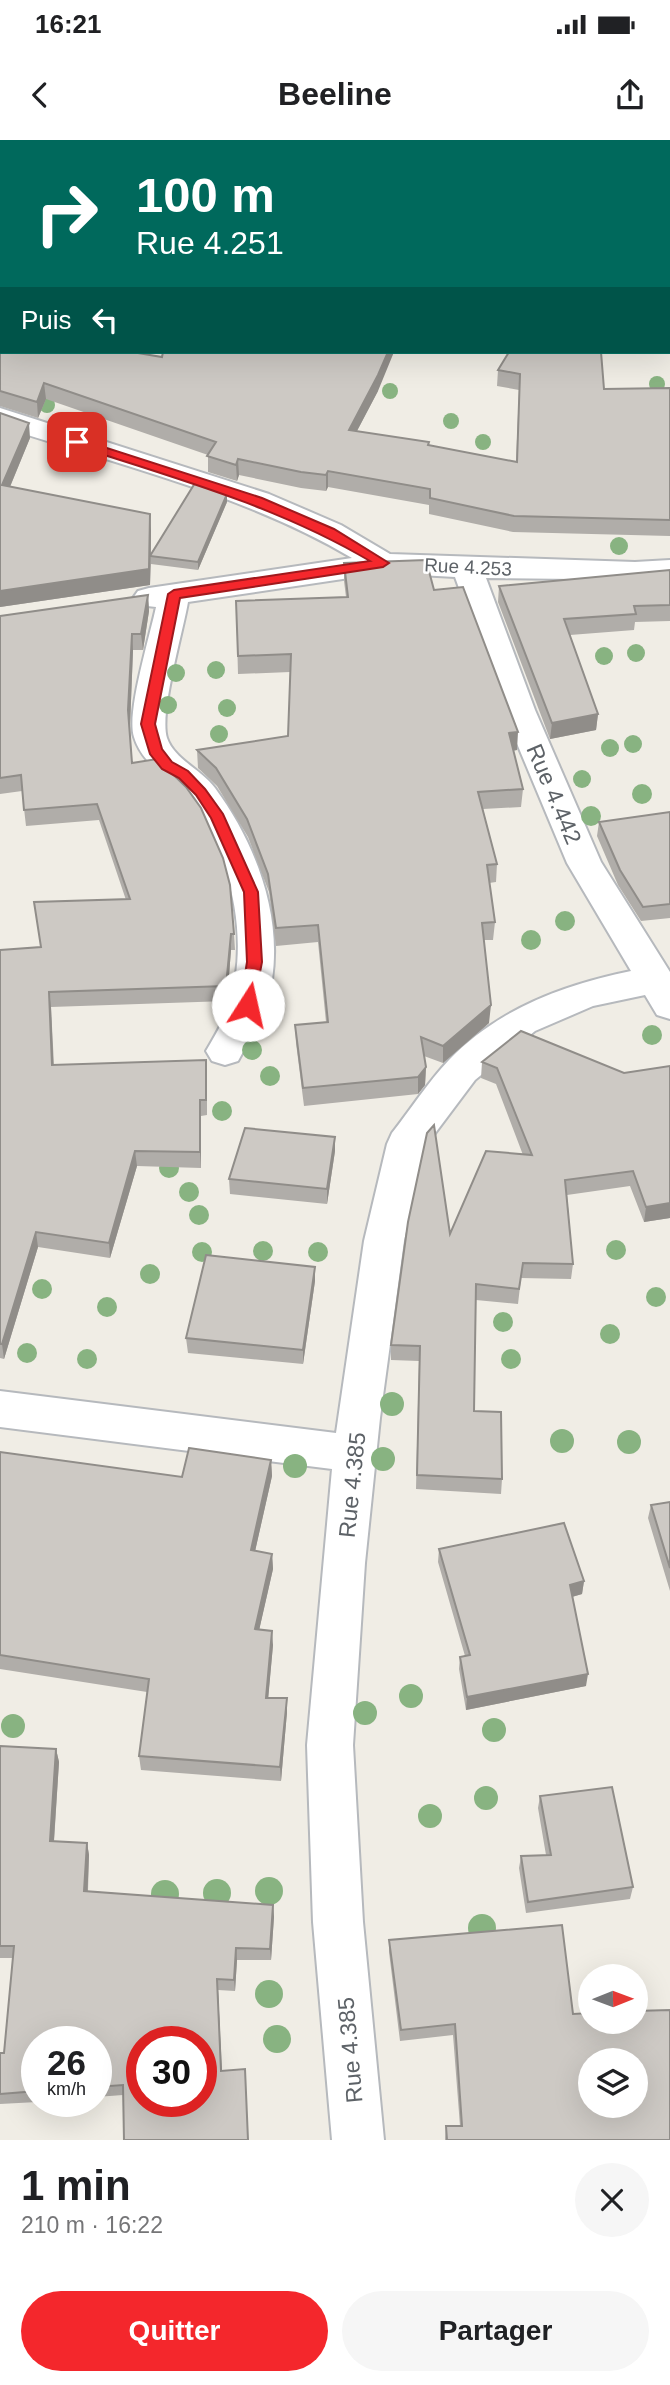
<!DOCTYPE html>
<html lang="fr">
<head>
<meta charset="utf-8">
<style>
  :root { --surface:#fff; --page:#f6f6f6; --text:#202124; --muted:#757577; --accent:#f4272c }
  body { margin:0; font-family:Helvetica,sans-serif; background:var(--page); color:var(--text); height:100vh; display:flex; flex-direction:column; font-size:26px; white-space:nowrap }
  * { box-sizing:border-box; margin:0 }
  p { font-size:23px; color:var(--muted) }
  .icon { flex:none; width:38px; height:38px; fill:none; stroke:currentColor; stroke-width:2; stroke-linecap:round; stroke-linejoin:round }
  .map { position:relative; height:2000px; overflow:hidden }
  .panel { display:flex; flex-direction:column; background:var(--surface); flex:1 }
  .panel>* { flex:none }
  .hud { position:absolute; left:0px; top:0px; width:670px; height:214px; box-shadow:0 7px 28px #0002; background:#00695c; color:#fff; overflow:hidden }
  .needle { width:46px; rotate:89deg }
  .controls { position:absolute; left:578px; top:1824px; display:grid; gap:14px }
  .controls a { display:grid; place-items:center; width:70px; height:70px; border-radius:50%; background:var(--surface); box-shadow:0 7px 28px #0002; font-size:35px }
  .speed { position:absolute; left:21px; top:1886px; display:flex; gap:14px; font-size:35px; font-weight:700; text-align:center }
  .speed>* { display:grid; place-content:center; width:91px; height:91px; border-radius:50%; background:var(--surface); box-shadow:0 7px 28px #0002; line-height:1 }
  .speed small { font-size:18px; font-weight:400 }
  .speed .limit { border:10px solid #d22; background:#fff; color:#111 }
  .pin { position:absolute; display:grid; place-items:center; width:60px; height:60px; color:#fff; margin:-30px; border-radius:14px; box-shadow:0 4px 10px #0006 }
  .me { position:absolute; width:77px; margin:-38px; rotate:10deg; stroke-linejoin:round; filter:drop-shadow(0 0 5px #0008) }
  .turn { display:flex; align-items:center; gap:24px; height:147px; padding:0 21px; font-size:32px }
  .turn .icon { width:91px; height:91px; stroke-width:2.5 }
  .turn b { display:block; font-size:49px; line-height:60px }
  .then { display:flex; align-items:center; height:66px; padding:0 21px; background:#0003; gap:14px; font-size:26px }
  .round { display:grid; place-items:center; flex:none; width:74px; height:74px; border-radius:37px; background:var(--page) }
  .summary { display:flex; align-items:center; justify-content:space-between; height:119px; padding:0 21px }
  h1 { font-size:42px; font-weight:600; line-height:52px }
  .button { display:flex; gap:14px; margin-top:auto; padding:14px 21px }
  .button a { flex:1; height:80px; border-radius:42px; background:var(--accent); color:#fff; font-size:28px; font-weight:600; line-height:80px; text-align:center }
  .button a+a { background:var(--page); color:var(--text) }
  .status { display:flex; justify-content:space-between; align-items:center; height:49px; padding:0 35px; background:var(--surface); direction:ltr }
  .status svg { height:19px; fill:currentColor }
  header { display:flex; justify-content:space-between; align-items:center; height:91px; padding:0 21px; background:var(--surface); font-size:32px; font-weight:600 }
  .map>svg:first-child { display:block }
  .lines { fill:none; stroke-linecap:round; stroke-linejoin:round }
  .street-casing { stroke:#b6b9bd; stroke-width:4 }
  .highway-casing { stroke:#f59000; stroke-width:4 }
  .street { fill:#fff; fill-rule:evenodd }
  .highway { fill:#ffd68d; fill-rule:evenodd }
  .tree { fill:#88b381 }
  .wall { fill:#b0ada9 }
  .shaded-wall { fill:#908d89 }
  .building { fill:#cdc9c4; stroke:#908d89; stroke-width:2; fill-rule:evenodd }
  .route { fill:#f4272c; stroke:#9f191d; stroke-width:2 }
  .labels { text-anchor:middle; dominant-baseline:central; stroke-width:5; stroke-linejoin:round; paint-order:stroke }
  .far-street-label { font-size:19px; fill:#5d6267; stroke:#fff }
  .street-label { font-size:23px; fill:#5d6267; stroke:#fff }
</style>
</head>
<body>
<div class="status"><b>16:21</b><svg viewBox="0 0 49 12"><path d="M0 12V9h3v3zM5 12V6h3v6zM10 12V3h3v9zM15 12V0h3v12zM26 1h20v11H26zM47 4h2v5h-2z"/></svg></div>
<header><svg class="icon" aria-label="back" viewBox="0 0 24 24"><path d="M15 5l-7 7 7 7"/></svg>Beeline<svg class="icon" aria-label="share" viewBox="0 0 24 24"><path d="M12 15V3M7 8l5-5 5 5M5 13v7h14v-7"/></svg></header>
<div class="map">
<svg width="670" height="2000" viewBox="0 0 670 2000">
  <rect width="100%" height="100%" fill="#f0ede5"/>
  <g class="lines">
    <defs>
      <path id="street" d="M0 268 269 354 341 385 390 414 635 422 670 420V440L486 438 535 570 601 722 670 832V879L657 875 645 855 593 866 535 891 475 940 424 1008 404 1101 380 1278 365 1423 353 1605 363 1782 384 2000H332L313 1782 307 1605 332 1329 0 1287V1251L336 1293 364 1101 387 1004 392 993C411 969 428 942 449 920 498 869 563 845 631 831L567 723 503 570 455 437 383 433 188 462C183 492 159 573 167 598 174 619 202 630 215 648 260 709 290 793 265 869 259 887 247 904 238 921L225 925 212 921 206 911C214 897 223 883 228 868 251 801 232 716 189 661 171 639 143 626 134 597 126 573 150 496 156 467L138 465 133 458 138 451 149 448 352 418C244 354 118 325 0 286Z"/>
      <path id="highway" d="M0 64H2V80H0Z
        M668 67H670V83H668Z"/>
    </defs>
    <!-- street casing -->
    <use href="#street" class="street-casing"/>
    <!-- highway casing -->
    <use href="#highway" class="highway-casing"/>
    <!-- street -->
    <use href="#street" class="street"/>
    <!-- highway -->
    <use href="#highway" class="highway"/>
  </g>
  <!-- trees -->
  <g class="tree">
    <circle cx="657" cy="244" r="8"/>
    <circle cx="390" cy="251" r="8"/>
    <circle cx="47" cy="265" r="8"/>
    <circle cx="451" cy="281" r="8"/>
    <circle cx="483" cy="302" r="8"/>
    <circle cx="619" cy="406" r="9"/>
    <circle cx="636" cy="513" r="9"/>
    <circle cx="604" cy="516" r="9"/>
    <circle cx="216" cy="530" r="9"/>
    <circle cx="176" cy="533" r="9"/>
    <circle cx="168" cy="565" r="9"/>
    <circle cx="227" cy="568" r="9"/>
    <circle cx="219" cy="594" r="9"/>
    <circle cx="633" cy="604" r="9"/>
    <circle cx="610" cy="608" r="9"/>
    <circle cx="582" cy="639" r="9"/>
    <circle cx="642" cy="654" r="10"/>
    <circle cx="591" cy="676" r="10"/>
    <circle cx="565" cy="781" r="10"/>
    <circle cx="531" cy="800" r="10"/>
    <circle cx="652" cy="895" r="10"/>
    <circle cx="252" cy="910" r="10"/>
    <circle cx="270" cy="936" r="10"/>
    <circle cx="222" cy="971" r="10"/>
    <circle cx="169" cy="1028" r="10"/>
    <circle cx="189" cy="1052" r="10"/>
    <circle cx="199" cy="1075" r="10"/>
    <circle cx="616" cy="1110" r="10"/>
    <circle cx="263" cy="1111" r="10"/>
    <circle cx="202" cy="1112" r="10"/>
    <circle cx="318" cy="1112" r="10"/>
    <circle cx="150" cy="1134" r="10"/>
    <circle cx="42" cy="1149" r="10"/>
    <circle cx="656" cy="1157" r="10"/>
    <circle cx="107" cy="1167" r="10"/>
    <circle cx="503" cy="1182" r="10"/>
    <circle cx="610" cy="1194" r="10"/>
    <circle cx="27" cy="1213" r="10"/>
    <circle cx="87" cy="1219" r="10"/>
    <circle cx="511" cy="1219" r="10"/>
    <circle cx="392" cy="1264" r="12"/>
    <circle cx="562" cy="1301" r="12"/>
    <circle cx="629" cy="1302" r="12"/>
    <circle cx="383" cy="1319" r="12"/>
    <circle cx="295" cy="1326" r="12"/>
    <circle cx="411" cy="1556" r="12"/>
    <circle cx="365" cy="1573" r="12"/>
    <circle cx="13" cy="1586" r="12"/>
    <circle cx="494" cy="1590" r="12"/>
    <circle cx="486" cy="1658" r="12"/>
    <circle cx="430" cy="1676" r="12"/>
    <circle cx="269" cy="1751" r="14"/>
    <circle cx="217" cy="1753" r="14"/>
    <circle cx="165" cy="1754" r="14"/>
    <circle cx="482" cy="1788" r="14"/>
    <circle cx="269" cy="1854" r="14"/>
    <circle cx="277" cy="1899" r="14"/>
  </g>
  <!-- wall -->
  <path class="wall" d="M0 127 2 212 378 251 357 291 516 322 519 250 497 246 498 230 509 212H503H601L604 249 670 248V396L513 392 429 374V365L328 347 326 351 301 348 239 335 237 341 208 332V315L46 259 38 278 0 266Z
    M0 273 30 298 10 347 151 390V415L227 362 198 430 151 424V423L150 445 0 467Z
    M344 423 434 450 517 610 513 611 523 649 521 667 483 669 497 724 496 742 489 743 495 782 493 800H484L489 883 443 923 424 916 426 927 425 945 418 954 304 966 296 903 295 885 326 882 318 802 276 806 269 752 248 697 217 646 198 628 197 610 288 596 290 532 238 534 236 461 346 457 344 441Z
    M670 430V481L635 482 634 490 570 495 598 574 596 590 550 599 498 462 499 446Z
    M148 455 149 471 143 510H133L130 586 132 623 234 794 235 810H231L227 861 51 867 54 925 207 935V975L201 976V1028L137 1026 110 1118 38 1107 4 1219 0 1218V810L41 807 126 760 99 680 26 686 22 651 0 654V476Z
    M670 672V778L641 781 618 745 597 696 599 682Z
    M482 922 624 933 670 926V1078L644 1082 630 1046 567 1055 573 1124 571 1139 521 1138 518 1164 476 1160 474 1271 502 1339 501 1354 416 1349 419 1221 391 1220V1205L450 1094 523 1015 496 944 481 938Z
    M335 1011 327 1064 230 1054 229 1039Z
    M315 1127V1141L303 1224 188 1213 186 1198Z
    M0 1312 182 1337 271 1320 272 1336 255 1411 272 1414 273 1429 259 1490 273 1505 268 1558 287 1572 281 1641 141 1630 139 1616 147 1552 0 1529Z
    M670 1362V1451L648 1378 651 1365Z
    M439 1409 584 1441 582 1454 572 1457 586 1546 466 1570 459 1529 460 1517 465 1516 438 1422Z
    M0 1606 56 1609 59 1622 54 1702 87 1703 89 1715 88 1751 273 1765 274 1777 271 1820H237L235 1851 218 1850 222 1931 123 1955 96 1957V1902H37V1962L0 1964V1913H4L13 1818H0Z
    M540 1656 633 1747 630 1759 526 1773 519 1728 521 1716 546 1715 538 1668Z
    M389 1800 573 1874 670 2000H445L446 1986H460L453 1895 400 1901 389 1812Z"/>
  <!-- shaded-wall -->
  <path class="shaded-wall" d="M189 0H209L206 2H187Z
    M388 212H394L378 251 349 306V290Z
    M44 243 46 259 38 278 37 262Z
    M29 283 30 298 4 361 2 345Z
    M238 319 239 335 237 341 236 325Z
    M328 331V347L326 351V335Z
    M227 354V362L198 430V422Z
    M150 374 151 390 150 445 0 467V451Z
    M148 455 149 471 143 510 141 494Z
    M132 494 133 510 130 586 128 570Z
    M598 574 596 590 550 599 552 583Z
    M518 592 517 610 508 611 509 593Z
    M231 794V810L227 861 226 846Z
    M49 852 51 867 54 940 52 925Z
    M491 865 489 883 443 923V906Z
    M426 927 425 945 418 954V937Z
    M200 960 201 976V1028L200 1012Z
    M335 997V1011L327 1064V1049Z
    M135 1011 137 1026 110 1118 109 1103Z
    M670 1063V1078L644 1082 646 1067Z
    M36 1092 38 1107 4 1219 2 1204Z
    M315 1127V1141L303 1224V1210Z
    M271 1320 272 1336 252 1425 251 1410Z
    M272 1414 273 1429 256 1504 255 1489Z
    M584 1441 582 1454 568 1458 570 1445Z
    M272 1491 273 1505 267 1572 266 1558Z
    M588 1534 586 1546 466 1570 467 1557Z
    M287 1558V1572L281 1641 280 1627Z
    M56 1609 59 1622 53 1714 50 1701Z
    M87 1703 89 1715 87 1763 84 1751Z
    M273 1765 274 1777 271 1820 270 1809Z
    M236 1808 237 1820 235 1851 234 1840Z
    M217 1839 218 1850 222 1942 221 1931Z"/>
  <!-- building -->
  <path class="building" d="M25 0H189L187 2H24Z
    M2 125V212H132L162 217 163 212H388L378 235 349 290 429 302 428 305 517 322 520 234 498 230 509 212H601L604 249 670 248V380L514 376 430 358V349L328 331 326 335 301 332 238 319 236 325 207 316 216 302 44 243 37 262 0 251V127Z
    M0 273 29 283 2 345 150 374 149 429 0 451Z
    M195 343 227 354 198 422 150 416Z
    M426 420 434 450 463 447 518 592 509 593 523 649 478 652 497 724 487 725 495 782 482 783 491 865 443 906 421 897 426 927 418 937 303 948 295 885 328 882 318 785 276 788 268 734 247 679 216 628 197 610 288 596 291 514 238 516 236 461 348 457 344 423Z
    M670 430V465L634 466 636 474 564 479 598 574 552 583 499 446Z
    M148 455 141 494H132L128 570 132 623 157 619 186 647 201 668 223 718 230 745 234 794H231L226 846 49 852 52 925 206 920V960H200V1012L135 1011 109 1103 36 1092 2 1204H0V810L41 807 34 762 130 759 97 664 24 670 21 635 0 638V476Z
    M670 672V764L643 767 620 730 599 682Z
    M521 891 624 933 670 926V1063L646 1067 633 1031 565 1040 573 1124 523 1123 519 1149 476 1144 474 1271 501 1272 502 1339 417 1335 420 1206 391 1205 408 1082 427 993 434 985 450 1094 486 1011 532 1015 497 928 482 922Z
    M245 988 335 997 327 1049 229 1039Z
    M206 1115 315 1127 303 1210 186 1198Z
    M189 1308 271 1320 251 1410 272 1414 255 1489 272 1491 266 1558H287L280 1627 139 1616 149 1539 0 1515V1312L182 1337Z
    M670 1362V1428L651 1365Z
    M564 1383 584 1441 570 1445 588 1534 467 1557 460 1517 470 1515 439 1409Z
    M0 1606 56 1609 50 1701 87 1703 84 1751 273 1765 270 1809 236 1808 234 1840 217 1839 221 1931 245 1929 248 2000H124L123 1945 96 1947V1902H37V1951L0 1954V1913H4L14 1806H0ZM142 1902H201V1962H142Z
    M612 1647 633 1747 528 1762 521 1716 551 1715 540 1656Z
    M562 1785 573 1874 590 1873V1881H635V1871L670 1870V2000H447L446 1986H462L455 1884 401 1890 389 1800ZM590 1920H635V1965H590Z"/>
  <!-- route -->
  <path class="route" d="M73 300H82L262 358 334 389 389 423 383 427 180 458 155 584 162 609 172 622 188 631 205 649 223 674 258 752 262 822 253 869H242L240 865 247 822 244 752 211 678 196 655 179 638 162 629 150 614 141 584 168 454 174 450 370 421C277 366 175 338 73 305Z"/>
  <g class="labels">
    <!-- far-street labels -->
    <g class="far-street-label">
      <text transform="translate(468 427) rotate(3)">Rue 4.253</text>
    </g>
    <!-- street labels -->
    <g class="street-label">
      <text transform="translate(554 654) rotate(67)">Rue 4.442</text>
      <text transform="translate(352 1345) rotate(-84)">Rue 4.385</text>
      <text transform="translate(350 1910) rotate(-95)">Rue 4.385</text>
    </g>
  </g>
</svg>
<div class="controls">
<a><svg class="needle" viewBox="-14 -14 28 28"><path d="M0-13l5 13h-10z" fill="#e53935"/><path d="M0 13l5-13h-10z" fill="#757577"/></svg></a>
<a><svg class="icon" aria-label="layers" viewBox="0 0 24 24"><path d="M12 4l9 5-9 5-9-5zM3 14l9 5 9-5"/></svg></a>
</div>
<div class="speed"><div>26<small>km/h</small></div><div class="limit">30</div></div>
<div class="pin" style="left:77px;top:302px;background:#d93025"><svg class="icon" aria-label="arrive" viewBox="0 0 24 24"><path d="M6 21V4h12l-3 4 3 4H6"/></svg></div>
<svg class="me" style="left:248px;top:865px" viewBox="-20 -20 40 40"><circle r="19" fill="#fff"/><path d="M0-13L10 11 0 6-10 11z" fill="#f4272c"/></svg>
<div class="hud">
<div class="turn"><svg class="icon" aria-label="right" viewBox="0 0 24 24"><path d="M7 20v-9h11M14 6l5 5-5 5"/></svg><div><b>100 m</b>Rue 4.251</div></div>
<div class="then">Puis<svg class="icon" aria-label="left" viewBox="0 0 24 24"><path d="M17 20v-9H6M10 6l-5 5 5 5"/></svg></div>
</div>
</div>
<section class="panel">
<div class="summary"><div><h1>1 min</h1><p>210 m · 16:22</p></div><a class="round"><svg class="icon" aria-label="close" viewBox="0 0 24 24"><path d="M6 6l12 12M18 6L6 18"/></svg></a></div>
<div class="button"><a>Quitter</a><a>Partager</a></div>
</section>
</body>
</html>
